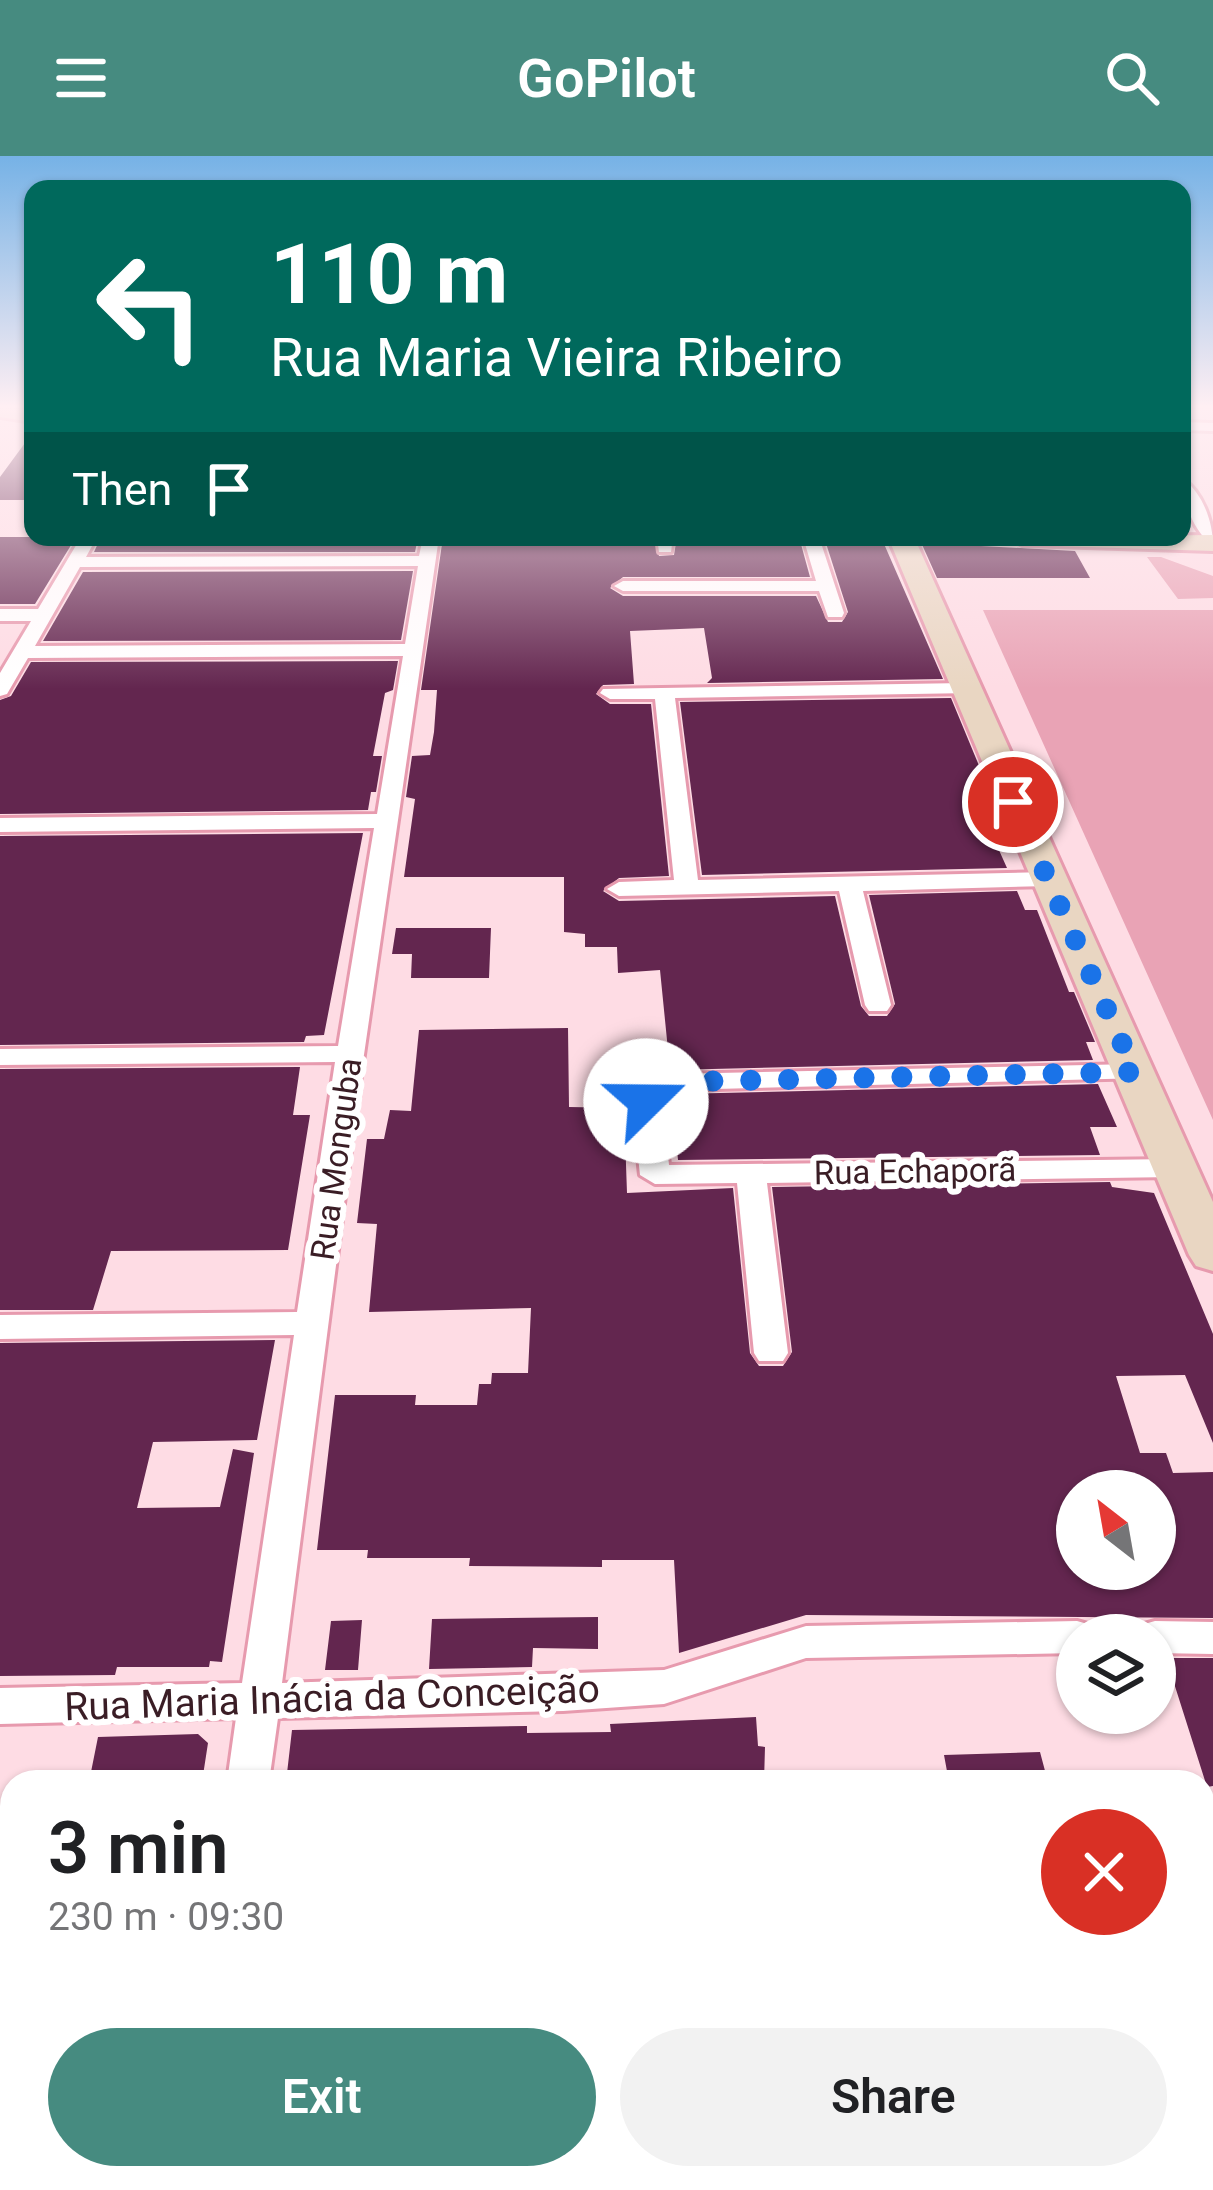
<!DOCTYPE html>
<html lang="en">
<head>
<meta charset="utf-8">
<style>
  :root { --surface:#fff; --page:#f2f2f2; --text:#202124; --muted:#757577; --accent:#468b80 }
  body { margin:0; font-family:Roboto,sans-serif; background:var(--page); color:var(--text); height:100vh; display:flex; flex-direction:column; font-size:45px; white-space:nowrap }
  * { box-sizing:border-box; margin:0 }
  p { font-size:39px; color:var(--muted) }
  .icon { flex:none; width:66px; height:66px; fill:none; stroke:currentColor; stroke-width:2; stroke-linecap:round; stroke-linejoin:round }
  .map { position:relative; flex:1; overflow:hidden }
  .sheet { position:absolute; left:0px; top:1614px; width:1215px; height:420px; display:flex; flex-direction:column; background:var(--surface); border-radius:36px 36px 0 0; box-shadow:0 3px 9px #0004 }
  .sheet>* { flex:none }
  .guide { position:absolute; left:24px; top:24px; width:1167px; height:366px; border-radius:24px; box-shadow:0 3px 9px #0004; background:#00695c; color:#fff; overflow:hidden }
  .needle { width:78px; rotate:329deg }
  .buttons { position:absolute; left:1056px; top:1314px; display:grid; gap:24px }
  .buttons a { display:grid; place-items:center; width:120px; height:120px; border-radius:50%; background:var(--surface); box-shadow:0 3px 9px #0004; font-size:60px }
  .pin { position:absolute; display:grid; place-items:center; width:102px; height:102px; color:#fff; margin:-51px; border:6px solid #fff; border-radius:50%; box-shadow:0 3px 12px #0007 }
  .me { position:absolute; width:132px; margin:-66px; rotate:68deg; stroke-linejoin:round; filter:drop-shadow(0 0 9px #0008) }
  .turn { display:flex; align-items:center; gap:42px; height:252px; padding:0 48px; font-size:54px }
  .turn .icon { width:156px; height:156px; stroke-width:2.5 }
  .turn b { display:block; font-size:84px; line-height:102px }
  .then { display:flex; align-items:center; height:114px; padding:0 48px; background:#0003; gap:24px; font-size:45px }
  .round { display:grid; place-items:center; flex:none; width:126px; height:126px; border-radius:63px; background:var(--page) }
  .head { display:flex; align-items:center; justify-content:space-between; height:204px; padding:0 48px }
  h1 { font-size:72px; font-weight:600; line-height:90px }
  .action { display:flex; gap:24px; margin-top:auto; padding:24px 48px }
  .action a { flex:1; height:138px; border-radius:72px; background:var(--accent); color:#fff; font-size:48px; font-weight:600; line-height:138px; text-align:center }
  .action a+a { background:var(--page); color:var(--text) }
  header { display:flex; justify-content:space-between; align-items:center; height:156px; padding:0 48px; background:var(--accent); color:#fff; font-size:54px; font-weight:600 }
  .map>svg:first-child { display:block }
  .green { fill:#e9a3b5 }
  .building { fill:#63264f; fill-rule:evenodd }
  .lines { fill:none; stroke-linecap:round; stroke-linejoin:round }
  .street-casing { stroke:#e79aae; stroke-width:6 }
  .secondary-casing { stroke:#e79aae; stroke-width:6 }
  .street { fill:#fff; fill-rule:evenodd }
  .secondary { fill:#e9d6c2; fill-rule:evenodd }
  .route { stroke:#1a73e8; stroke-width:21; stroke-dasharray:0 37.8 }
  .labels { text-anchor:middle; dominant-baseline:central; stroke-width:12; stroke-linejoin:round; paint-order:stroke }
  .street-label { font-size:33px; fill:#3a1d25; stroke:#fff }
  .near-street-label { font-size:39px; fill:#3a1d25; stroke:#fff }
</style>
</head>
<body>
<header><svg class="icon" aria-label="menu" viewBox="0 0 24 24"><path d="M4 6h16M4 12h16M4 18h16"/></svg>GoPilot<svg class="icon" aria-label="search" viewBox="0 0 24 24"><circle cx="10" cy="10" r="6"/><path d="M15 15l6 6"/></svg></header>
<div class="map">
<svg width="1213" height="2034" viewBox="0 0 1213 2034">
  <rect width="100%" height="100%" fill="#fedce4"/>
  <!-- green -->
  <path class="green" d="M1147 401H1161L1213 420V442L1178 443Z
    M983 454H1213V964Z"/>
  <!-- building -->
  <path class="building" d="M33 276V344H0V321Z
    M0 381H76L35 448H0Z
    M101 381H418L415 396H94Z
    M443 381H653L659 400 674 399 677 381H799L810 421H623L610 432 623 440H816L828 466H842L848 456 824 381H881L943 523 707 527 712 522 704 472 630 475 634 528 603 529 596 538 610 548H651L669 720 619 722 603 735 619 745 835 740 861 850 869 860H887L895 848 869 739 1017 735 1025 754H1037L1069 836H1074L1095 886H1086L1093 904 670 914 660 814 618 817 617 791H585V778L564 776V721H404L415 643 406 641 412 600 430 599 434 576 437 534H421Z
    M920 384H978L981 390 1075 395 1090 422H937Z
    M413 415 401 484 43 485 83 416Z
    M398 505 393 534 385 537 373 600H382L376 636H371L368 654 0 658V544L11 540 31 506Z
    M951 542 1009 682 994 683 1007 712 702 719 680 546Z
    M363 677 324 879 306 880 304 886 0 889V680Z
    M396 772H491L489 822H411L412 798H392Z
    M568 872 569 951 624 952 627 1037 733 1032 750 1197 759 1210H783L792 1196 772 1031 1110 1026 1112 1031 1154 1037 1213 1178V1287L1185 1219 1116 1220 1140 1297H1166L1173 1317 1213 1316V1462L806 1459 679 1497 674 1404H602V1411L469 1410 470 1402H367L368 1394H317L335 1239H416L415 1249H477L479 1228H491L492 1217H528L531 1152 369 1156 377 1068 357 1067 367 983H384L390 954 411 955 419 874ZM1070 1335H1155V1413H1077V1361Z
    M300 911 293 959H310L288 1094 111 1095 93 1154H0V913Z
    M1098 928 1117 971H1090L1100 999 678 1004 672 941 677 938Z
    M275 1184 257 1284 153 1286 137 1352 220 1351 233 1293 254 1297 222 1506 210 1505 209 1511H117L115 1519 0 1520V1187Z
    M598 1461V1493L533 1492 532 1511 429 1513 432 1463Z
    M362 1464 358 1514H325L331 1465Z
    M1166 1502H1213V1630L1207 1631Z
    M756 1561 758 1590 765 1591 764 1626H286L292 1574 527 1570V1577L611 1576 610 1568Z
    M198 1578 208 1587 202 1626H89L98 1581Z
    M1040 1596 1048 1626H949L944 1599Z"/>
  <g class="lines">
    <defs>
      <path id="street" d="M1182 266 1213 267V275L1182 274Z
        M1182 322C1202 336 1213 365 1213 389 1194 377 1182 345 1182 322Z
        M81 381H97L86 401 419 400 423 381H439L357 947 282 1527 664 1514 806 1470 1077 1465 1091 1469 1096 1479H1077V1497L806 1502 664 1548 563 1555 278 1562 269 1626H227L236 1562 0 1568V1532L242 1527 294 1179 0 1183V1159L297 1156 335 906 0 909V893L338 890 374 672 0 676V662L377 658 403 500 28 502 7 538 0 540V517L31 465H0V453H38ZM418 410 405 488 35 490 80 411Z
        M657 381H673L671 396H659Z
        M803 381H819L844 457 842 461H828L819 435H623L614 430 623 425H816Z
        M965 527 972 529V537L675 542 698 724 1048 716 1060 723 1048 730 863 735 891 849 887 855H869L865 849 839 735 619 740 607 733 619 726 674 724 655 543H610L600 537 603 533Z
        M1135 908 1145 910 1149 916 1145 922 676 934 662 941 669 1009 1175 1003 1190 1012 1175 1021 767 1027 788 1197 783 1205H759L754 1197 737 1027 655 1028 640 1019 632 945 639 930 671 918Z
        M1155 1465 1213 1466V1498L1155 1497V1479H1136L1141 1469Z
        M163 2022H213L212 2034H162Z"/>
      <path id="secondary" d="M0 249 33 252V266L0 261Z
        M1213 379V395L1022 389 1009 381Z
        M888 381H914L1213 1046V1115L1196 1110 1189 1099Z"/>
    </defs>
    <!-- street casing -->
    <use href="#street" class="street-casing"/>
    <!-- secondary casing -->
    <use href="#secondary" class="secondary-casing"/>
    <!-- street -->
    <use href="#street" class="street"/>
    <!-- secondary -->
    <use href="#secondary" class="secondary"/>
  </g>
  <!-- sky -->
  <linearGradient id="sky" x2="0" y2="1"><stop stop-color="#76b2e6"/><stop offset="0.47" stop-color="#ffeff3"/><stop offset="1" stop-color="#ffeff3" stop-opacity="0"/></linearGradient>
  <rect width="1213" height="533" fill="url(#sky)"/>
  <g class="lines">
    <!-- route -->
    <path class="route" d="M646 945 649 936 671 926 1135 916 1013 646"/>
  </g>
  <g class="labels">
    <!-- street labels -->
    <g class="street-label">
      <text transform="translate(336 1003) rotate(-82)">Rua Monguba</text>
      <text transform="translate(915 1015) rotate(-1)">Rua Echaporã</text>
    </g>
    <!-- near-street labels -->
    <g class="near-street-label">
      <text transform="translate(332 1542) rotate(-2)">Rua Maria Inácia da Conceição</text>
    </g>
  </g>
</svg>
<div class="buttons">
<a><svg class="needle" viewBox="-14 -14 28 28"><path d="M0-13l5 13h-10z" fill="#e53935"/><path d="M0 13l5-13h-10z" fill="#757577"/></svg></a>
<a><svg class="icon" aria-label="layers" viewBox="0 0 24 24"><path d="M12 4l9 5-9 5-9-5zM3 14l9 5 9-5"/></svg></a>
</div>
<div class="pin" style="left:1013px;top:646px;background:#d93025"><svg class="icon" aria-label="arrive" viewBox="0 0 24 24"><path d="M6 21V4h12l-3 4 3 4H6"/></svg></div>
<svg class="me" style="left:646px;top:945px" viewBox="-20 -20 40 40"><circle r="19" fill="#fff"/><path d="M0-13L10 11 0 6-10 11z" fill="#1a73e8"/></svg>
<div class="guide">
<div class="turn"><svg class="icon" aria-label="left" viewBox="0 0 24 24"><path d="M17 20v-9H6M10 6l-5 5 5 5"/></svg><div><b>110 m</b>Rua Maria Vieira Ribeiro</div></div>
<div class="then">Then<svg class="icon" aria-label="arrive" viewBox="0 0 24 24"><path d="M6 21V4h12l-3 4 3 4H6"/></svg></div>
</div>
<section class="sheet">
<div class="head"><div><h1>3 min</h1><p>230 m · 09:30</p></div><a class="round" style="background:#d93025;color:#fff"><svg class="icon" aria-label="close" viewBox="0 0 24 24"><path d="M6 6l12 12M18 6L6 18"/></svg></a></div>
<div class="action"><a>Exit</a><a>Share</a></div>
</section>
</div>
</body>
</html>
